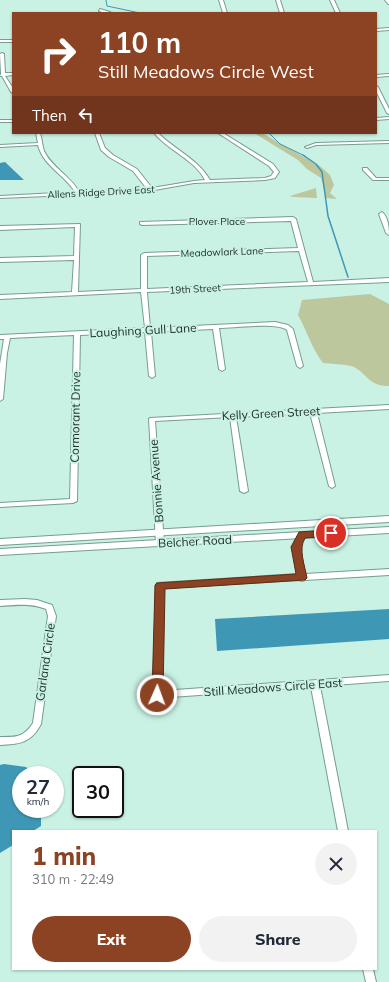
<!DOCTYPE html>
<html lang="en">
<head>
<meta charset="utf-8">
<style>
  :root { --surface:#fff; --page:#f2f2f3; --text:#1f2937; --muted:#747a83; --accent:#8c4324 }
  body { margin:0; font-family:Mulish,sans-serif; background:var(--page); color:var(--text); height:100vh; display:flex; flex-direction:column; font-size:15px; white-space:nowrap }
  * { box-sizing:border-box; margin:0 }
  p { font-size:13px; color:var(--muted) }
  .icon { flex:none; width:22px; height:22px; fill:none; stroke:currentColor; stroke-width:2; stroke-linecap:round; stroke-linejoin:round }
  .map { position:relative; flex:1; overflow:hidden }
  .drawer { position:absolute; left:12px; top:830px; width:365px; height:140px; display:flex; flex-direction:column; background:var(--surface); border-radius:0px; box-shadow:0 1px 3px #0004 }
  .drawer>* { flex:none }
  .hud { position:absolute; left:12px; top:12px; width:365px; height:122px; border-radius:0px; box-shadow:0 1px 3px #0004; background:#8c4324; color:#fff; overflow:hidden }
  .speed { position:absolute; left:12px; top:766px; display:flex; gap:8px; font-size:20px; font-weight:700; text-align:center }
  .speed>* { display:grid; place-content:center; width:52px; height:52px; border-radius:50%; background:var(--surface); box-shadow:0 1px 3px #0004; line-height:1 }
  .speed small { font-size:10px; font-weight:400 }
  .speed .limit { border:2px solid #111; border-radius:6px; background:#fff; color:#111 }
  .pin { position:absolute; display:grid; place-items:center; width:34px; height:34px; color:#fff; margin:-17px; border:2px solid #fff; border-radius:50%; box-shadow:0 1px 4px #0007 }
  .me { position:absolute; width:44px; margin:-22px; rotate:2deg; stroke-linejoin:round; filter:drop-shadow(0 0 3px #0008) }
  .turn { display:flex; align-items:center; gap:14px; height:84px; padding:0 20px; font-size:18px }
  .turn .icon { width:52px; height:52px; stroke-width:2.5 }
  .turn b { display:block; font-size:28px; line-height:34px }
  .then { display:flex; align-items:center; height:38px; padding:0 20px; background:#0003; gap:8px; font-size:15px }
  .round { display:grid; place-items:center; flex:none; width:42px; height:42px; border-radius:21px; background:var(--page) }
  .head { display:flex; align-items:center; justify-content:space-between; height:68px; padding:0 20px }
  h1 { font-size:24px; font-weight:800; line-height:30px; color:var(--accent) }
  .cta { display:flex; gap:8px; margin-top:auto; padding:8px 20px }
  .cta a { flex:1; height:46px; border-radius:24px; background:var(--accent); color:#fff; font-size:16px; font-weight:800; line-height:46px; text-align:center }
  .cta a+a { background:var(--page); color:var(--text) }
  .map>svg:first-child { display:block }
  .green { fill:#bcc79e }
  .water { fill:#3e97b4 }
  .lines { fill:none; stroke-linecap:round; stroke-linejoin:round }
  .stream-far1 { stroke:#3e97b4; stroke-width:1 }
  .stream { stroke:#3e97b4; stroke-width:1.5 }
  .minor-casing { stroke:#769d90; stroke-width:2 }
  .major-casing { stroke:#769d90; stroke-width:2 }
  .minor { fill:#fff; fill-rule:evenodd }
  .major { fill:#fff; fill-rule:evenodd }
  .route { fill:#8c4324; stroke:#5b2c17 }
  .labels { text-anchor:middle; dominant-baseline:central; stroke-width:4; stroke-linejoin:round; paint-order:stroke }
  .far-street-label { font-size:10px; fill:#22322d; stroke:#c9f2e4 }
  .street-label { font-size:12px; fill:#22322d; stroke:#c9f2e4 }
</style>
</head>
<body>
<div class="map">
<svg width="389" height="982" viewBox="0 0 389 982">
  <rect width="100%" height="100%" fill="#c9f2e4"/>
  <!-- green -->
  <path class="green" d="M254 133H262L320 166 330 175 334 185 330 193 337 199 326 198 321 178 307 169 298 160Z
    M316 188 317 198 293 197 290 196Z
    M370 294 389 304V386C368 387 365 370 351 366 342 364 332 364 323 363 312 349 307 331 298 315L302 300Z"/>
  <!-- water -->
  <path class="water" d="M5 162 24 180H0V163Z
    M389 609V639L217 651 215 619Z
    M4 764 26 767 33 775H21V809H41V826L33 831H13V845L0 853V765Z"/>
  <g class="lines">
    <!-- stream-far1 -->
    <path class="stream-far1" d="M106 0 107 6 140 13
      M269 133 280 144 305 156"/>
    <!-- stream -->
    <path class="stream" d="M303 155 316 164 322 172 328 216 348 277"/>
    <defs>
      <path id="minor" d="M219 0H223L227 13H223Z
        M276 0H280L284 13H280Z
        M330 0H334L340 13H336Z
        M385 0H389V4H388Z
        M100 9 110 12 111 13H105L99 11Z
        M389 28V30L376 31V29Z
        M0 40H13V42H0Z
        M2 53 4 54 5 73H13V75L5 76 13 88V93L11 92 2 76H0L1 74 0 54Z
        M389 74V76L376 77V75Z
        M376 86 378 87 389 109V114L387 113 376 91Z
        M389 117V119L376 120V118Z
        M0 120H13V122H0Z
        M36 133H40C42 139 42 145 44 151 52 168 71 176 79 192L147 189 133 171 109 157 101 150 95 133H99L105 148 113 155 137 169 152 188 194 181 205 180C194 159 169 151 154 133H158C175 150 198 159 210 180L265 178 271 176 274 172 269 166 218 133H223L273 164 279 172 275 178 265 180 194 183 143 192 0 198V196L75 192C65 175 43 166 38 145L0 147V145L38 143Z
        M389 141V143L316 145 307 148 305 147 316 143Z
        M363 168H367L376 178H389V180H373L363 170Z
        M382 212C388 217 389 227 389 235L386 233 379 214Z
        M293 217 296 219 313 282 389 278V282L147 292 150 328 275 322 288 325 293 329 303 366 300 368 297 366 287 330C277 322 233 328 219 328L225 369 222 371 219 369 213 329 151 332 155 376 152 378 149 376 145 332 80 335 77 501 73 503 0 507V503L70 499 74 335 10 338 7 353 3 399 0 401V364L4 339H0V335L145 328 141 292 0 299V295L72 292 74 260 0 262V258L74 256 75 227 0 230V226L80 224 78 292 141 289V255L144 253 298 248 291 221 142 225 140 224V222ZM299 251 308 282 147 289V256Z
        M389 405V409L317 413 335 486 332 488 329 486 310 413 236 417 248 491 244 493 240 491 230 417 155 421 164 543 163 545H157L156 543 149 419 150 418Z
        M302 532 306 535 300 547 305 574 389 569V575L305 580 302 581 299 580 164 588 161 691 389 675V681L320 686 348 831H338L311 687 157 698 154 697 153 695 156 585 157 583 298 574 292 547 299 533Z
        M25 599 37 600 52 605 56 616 41 724C31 743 20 744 0 745V737C16 737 23 738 33 723L48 616 46 609C31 603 15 605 0 606V600Z
        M363 969H373L376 982H366Z"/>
      <path id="major" d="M389 516V522L0 545V539Z
        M389 527V533L0 555V549Z"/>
    </defs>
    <!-- minor casing -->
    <use href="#minor" class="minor-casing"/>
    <!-- major casing -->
    <use href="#major" class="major-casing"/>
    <!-- minor -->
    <use href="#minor" class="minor"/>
    <!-- major -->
    <use href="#major" class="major"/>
  </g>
  <!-- route -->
  <path class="route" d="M331 530 334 531 336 533 334 536 305 538C298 549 305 566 307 578L305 580 165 589 163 695 161 698 157 699 153 698 152 695 155 585 157 583 296 574 291 547 299 532Z"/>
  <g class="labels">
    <!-- far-street labels -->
    <g class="far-street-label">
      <text transform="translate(101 192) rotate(-3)">Allens Ridge Drive East</text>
      <text x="217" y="221">Plover Place</text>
      <text transform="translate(222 252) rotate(-2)">Meadowlark Lane</text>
      <text transform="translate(195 289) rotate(-3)">19th Street</text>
    </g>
    <!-- street labels -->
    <g class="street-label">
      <text transform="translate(143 330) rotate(-3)">Laughing Gull Lane</text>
      <text transform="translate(271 413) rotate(-3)">Kelly Green Street</text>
      <text transform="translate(75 417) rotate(-89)">Cormorant Drive</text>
      <text transform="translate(156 481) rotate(-94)">Bonnie Avenue</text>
      <text transform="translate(195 541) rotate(-3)">Belcher Road</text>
      <text transform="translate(45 662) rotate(-82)">Garland Circle</text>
      <text transform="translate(273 687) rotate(-4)">Still Meadows Circle East</text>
    </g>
  </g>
</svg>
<div class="speed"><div>27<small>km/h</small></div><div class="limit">30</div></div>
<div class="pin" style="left:331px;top:533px;background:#d93025"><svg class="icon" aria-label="arrive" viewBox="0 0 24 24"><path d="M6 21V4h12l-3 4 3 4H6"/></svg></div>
<svg class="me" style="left:157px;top:695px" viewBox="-20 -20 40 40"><circle r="17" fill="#8c4324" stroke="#fff" stroke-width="3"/><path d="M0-11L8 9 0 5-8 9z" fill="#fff"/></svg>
<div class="hud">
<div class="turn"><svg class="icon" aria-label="right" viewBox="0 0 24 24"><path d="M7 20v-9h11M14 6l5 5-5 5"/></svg><div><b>110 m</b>Still Meadows Circle West</div></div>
<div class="then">Then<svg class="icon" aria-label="left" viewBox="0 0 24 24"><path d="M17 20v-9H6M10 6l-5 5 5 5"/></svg></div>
</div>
<section class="drawer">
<div class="head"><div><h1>1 min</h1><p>310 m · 22:49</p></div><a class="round"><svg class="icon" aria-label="close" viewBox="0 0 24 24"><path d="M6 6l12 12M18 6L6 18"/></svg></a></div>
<div class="cta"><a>Exit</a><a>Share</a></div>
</section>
</div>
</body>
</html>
